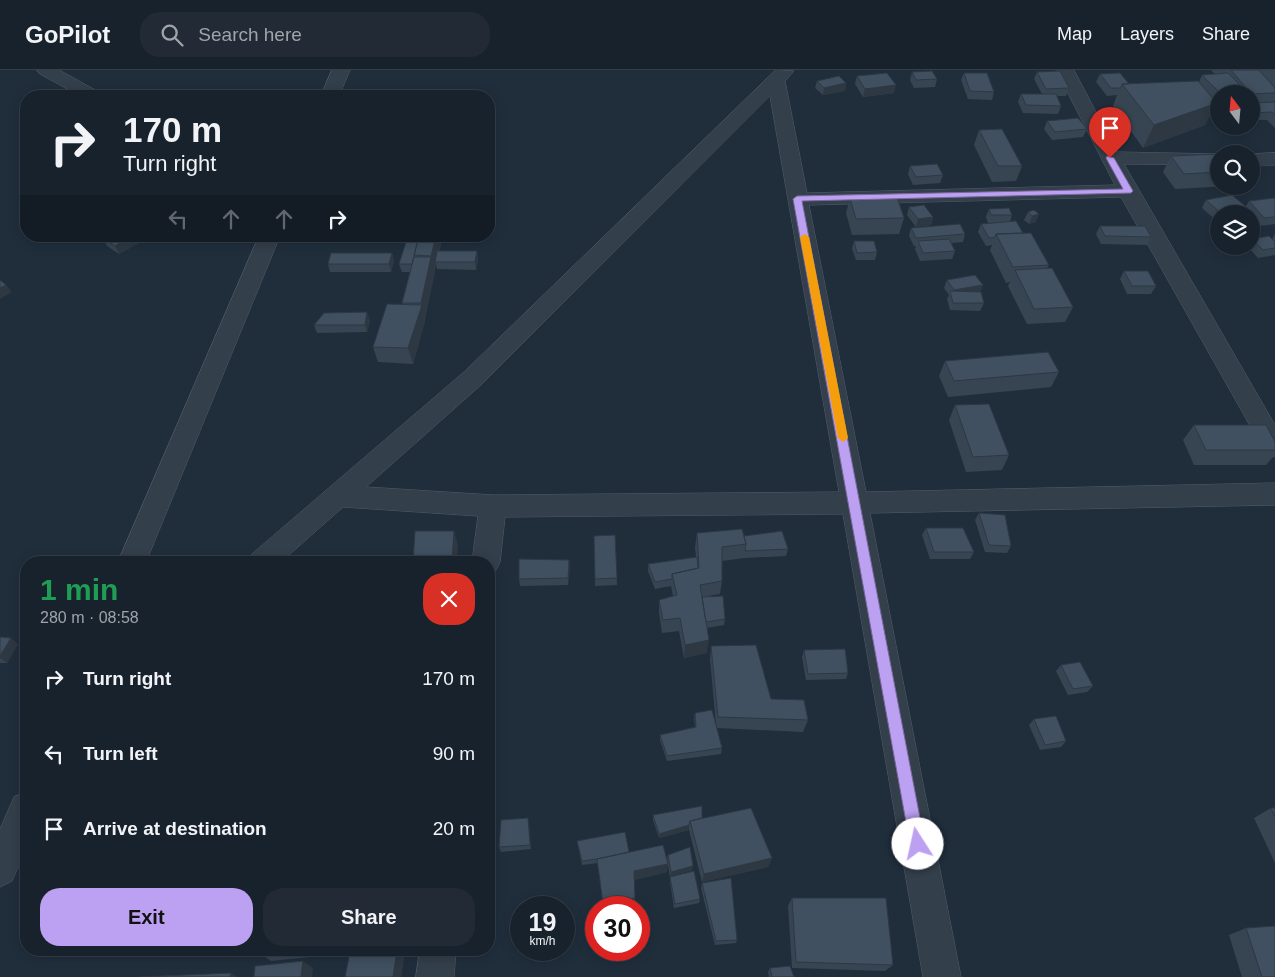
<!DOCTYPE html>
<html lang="en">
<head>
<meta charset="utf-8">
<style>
  :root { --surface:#18222d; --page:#212a35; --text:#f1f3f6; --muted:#9fa4aa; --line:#363f49; --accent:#bca0f2 }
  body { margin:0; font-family:Helvetica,sans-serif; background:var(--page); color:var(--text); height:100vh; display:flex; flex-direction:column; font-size:19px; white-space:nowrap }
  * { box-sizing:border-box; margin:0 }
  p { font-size:16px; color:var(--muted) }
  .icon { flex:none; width:28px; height:28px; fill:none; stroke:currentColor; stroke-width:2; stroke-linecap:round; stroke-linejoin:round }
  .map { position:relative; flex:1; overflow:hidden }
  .sheet { position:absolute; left:20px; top:486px; width:475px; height:400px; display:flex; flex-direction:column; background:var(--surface); border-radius:20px; box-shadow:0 2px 12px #0003,0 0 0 1px var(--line) }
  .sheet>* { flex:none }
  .guide { position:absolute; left:20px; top:20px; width:475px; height:152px; border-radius:20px; box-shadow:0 2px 12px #0003,0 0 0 1px var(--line); background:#18222d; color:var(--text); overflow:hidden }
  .needle { width:32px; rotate:344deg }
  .tools { position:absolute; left:1210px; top:15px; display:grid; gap:10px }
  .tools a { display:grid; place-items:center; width:50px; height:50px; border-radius:50%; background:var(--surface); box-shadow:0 2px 12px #0003,0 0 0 1px var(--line); font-size:25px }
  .speed { position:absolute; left:510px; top:826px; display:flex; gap:10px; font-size:25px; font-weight:700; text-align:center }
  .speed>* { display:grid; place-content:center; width:65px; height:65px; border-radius:50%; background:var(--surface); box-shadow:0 2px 12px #0003,0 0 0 1px var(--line); line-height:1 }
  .speed small { font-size:12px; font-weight:400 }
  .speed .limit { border:8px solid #d22; background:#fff; color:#111 }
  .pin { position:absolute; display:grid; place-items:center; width:42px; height:42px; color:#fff; margin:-51px -21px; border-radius:50% 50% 50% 0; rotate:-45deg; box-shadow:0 0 5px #0007 }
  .pin .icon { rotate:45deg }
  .me { position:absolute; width:55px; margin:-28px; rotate:350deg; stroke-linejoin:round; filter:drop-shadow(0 0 4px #0008) }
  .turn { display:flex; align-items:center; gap:18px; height:105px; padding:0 20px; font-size:22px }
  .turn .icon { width:65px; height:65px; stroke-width:2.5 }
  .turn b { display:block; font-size:35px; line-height:42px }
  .lanes { display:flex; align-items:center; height:48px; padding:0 20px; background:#0003; justify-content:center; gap:25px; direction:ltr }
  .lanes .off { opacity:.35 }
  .round { display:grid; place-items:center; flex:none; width:52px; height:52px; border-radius:20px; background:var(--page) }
  .summary { display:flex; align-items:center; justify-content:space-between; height:85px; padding:0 20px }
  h1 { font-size:30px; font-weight:800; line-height:38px; color:#1e9e55 }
  .cta { display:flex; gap:10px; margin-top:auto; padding:10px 20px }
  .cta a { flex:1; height:58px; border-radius:20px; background:var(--accent); color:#111; font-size:20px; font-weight:800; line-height:58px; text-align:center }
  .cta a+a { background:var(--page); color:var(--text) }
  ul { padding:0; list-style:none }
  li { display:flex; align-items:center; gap:15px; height:75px; padding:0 20px }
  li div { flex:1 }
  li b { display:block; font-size:19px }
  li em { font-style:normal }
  header { display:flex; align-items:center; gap:30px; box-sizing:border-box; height:70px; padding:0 25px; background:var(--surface); border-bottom:1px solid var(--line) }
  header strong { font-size:24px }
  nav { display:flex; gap:28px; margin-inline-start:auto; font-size:18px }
  .search { width:350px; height:45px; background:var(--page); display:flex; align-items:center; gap:12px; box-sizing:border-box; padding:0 18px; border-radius:20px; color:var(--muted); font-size:19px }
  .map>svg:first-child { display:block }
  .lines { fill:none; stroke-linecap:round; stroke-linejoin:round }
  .minor-casing { stroke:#515d69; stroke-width:1 }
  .minor { fill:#343f4c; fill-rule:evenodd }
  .wall { fill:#374553 }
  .shaded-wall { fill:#2d3843 }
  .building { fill:#405060; stroke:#2d3843 }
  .route { fill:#bca0f2; stroke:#7a689d }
  .slow { fill:#f59e0b }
</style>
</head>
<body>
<header>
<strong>GoPilot</strong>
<div class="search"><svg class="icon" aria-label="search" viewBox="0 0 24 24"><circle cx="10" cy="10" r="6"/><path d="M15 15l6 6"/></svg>Search here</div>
<nav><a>Map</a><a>Layers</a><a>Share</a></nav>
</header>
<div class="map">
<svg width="1275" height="907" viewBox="0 0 1275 907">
  <rect width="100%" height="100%" fill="#202e3c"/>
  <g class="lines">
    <defs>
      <path id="minor" d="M37 0H59L99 22 102 26H80L40 4Z
        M332 0H350L339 26H321Z
        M776 0 794 1 785 11 807 123 1115 115 1056 0H1074L1117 82 1221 84H1219V95L1124 94 1275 355V387L1266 384 1121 127 809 135 866 422 1275 413V435L870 443 961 907H923L843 444 505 447 500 492 496 500 489 503V492H472L478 446 343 437 281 492H248L252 484 464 302ZM770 26 839 422 493 425 366 417 482 314Z
        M1275 83V95H1251V84H1249Z
        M259 166H280L146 492H118Z
        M26 722V779L12 811 0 817V759L14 727Z
        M420 880H456L454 907H416Z"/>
    </defs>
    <!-- minor casing -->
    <use href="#minor" class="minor-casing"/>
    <!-- minor -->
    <use href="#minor" class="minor"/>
  </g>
  <!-- wall -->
  <path class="wall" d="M1211 0H1275V30L1274 32H1275V58L1267 50H1251V24H1219V40H1213L1205 55 1143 78 1113 36 1117 25 1107 26 1096 12 1100 4 1129 14 1199 12 1202 5 1215 4Z
    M912 2 937 9 935 17 914 18 910 10Z
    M1037 2 1069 18 1066 26H1057L1061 36 1058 44 1023 43 1018 32 1021 24H1042L1034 9Z
    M964 3 994 22 992 30 968 29 961 10Z
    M857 6 894 23 863 27 855 14Z
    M817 11 846 13 845 21 823 25 815 18Z
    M1047 51 1087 59 1083 67 1052 70 1044 59Z
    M979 60 1022 96 1016 111 992 112 974 75Z
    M1219 84V116H1229L1175 119 1163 102 1171 86Z
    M910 96 943 105 940 113 913 115 908 104Z
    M850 128 904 148 899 164 852 165 846 143Z
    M1275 129V154L1259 156 1253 149 1251 153V144H1219V153L1202 138 1206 130 1246 136 1249 131Z
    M909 137 933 147 931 155 916 157 907 145Z
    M989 139 1012 145 1010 152 1023 163 1049 195 1047 198 1073 237 1065 252 1027 254 1008 216 1010 212 1006 213 990 180 992 175 986 176 978 162 981 154 998 153H988L986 147Z
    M1034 140 1036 152 1029 154 1024 150 1028 142Z
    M1100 156 1151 167 1147 175 1101 174 1096 164Z
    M911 158 965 164 963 172 951 173 955 181 952 189 920 191 915 179 916 176H914L909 166Z
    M1275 164V185L1258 188 1247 176H1251V170L1252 169H1272Z
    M408 166H443L439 181H477L478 189 476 200 437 199 436 194 425 249V251L413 294 378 292 373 277 402 235V233L410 202H402L399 194Z
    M103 168 146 169 119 184 107 176Z
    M854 171 877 182 875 190H856L852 179Z
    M392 183 394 191 391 202H330L328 194Z
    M1124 201 1156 216 1151 224H1127L1120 209Z
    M947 210 983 215 980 222 984 233 980 241 950 240 947 229 949 225 944 218Z
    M370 250 367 262 317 263 314 255Z
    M945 291 1059 302 1051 317 948 327 939 306Z
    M955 335 1009 385 1002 400 966 402 949 350Z
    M1194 355 1275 372V385L1266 395H1194L1183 370Z
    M979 443 1011 476 1007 483 985 482 975 450Z
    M926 458 974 482 970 489H930L922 465Z
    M697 463 744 466 788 479 786 486 744 488 722 491V511L720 524 708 526 725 549 724 555 707 558V583L684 588 679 561 662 563 659 543V530L673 526 671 516 655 519 648 501V494L696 487 695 477Z
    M615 465 617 515 595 516V509Z
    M569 490 570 497 568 515 520 516 519 509Z
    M0 567 18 574 7 593H0Z
    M711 576 771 629 808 650 803 662 717 658 722 678 721 684 667 691 660 670V665L695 657 694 649 695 643 716 655 710 589Z
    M804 580 848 603 846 609 806 610 802 587Z
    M1061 595 1093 616 1087 622 1068 625 1056 601Z
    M1034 649 1066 671 1061 677 1040 680 1029 655Z
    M1271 738H1275V793L1254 748Z
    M653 745 702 748 772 788 768 797 702 812 689 760 659 768 653 750Z
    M529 753 531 779 501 782 499 777Z
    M577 771 629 782 667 802 634 810 635 836 625 838H603L598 793 582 795Z
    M668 785 692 800 670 807 667 789Z
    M670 807 700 829 699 833 674 838 670 812Z
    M702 813 737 870 736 873 715 875 701 818Z
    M792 828 893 895 885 901 792 898 788 836Z
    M1246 858 1275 907H1242L1229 865Z
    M261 880H350V882L364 880H402L405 882 401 907H345L350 883 271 891 261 884Z
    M770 898 794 907H769L768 902Z"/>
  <!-- shaded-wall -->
  <path class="shaded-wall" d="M846 13 845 21 823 25 824 18Z
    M896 15 894 23 863 27 865 19Z
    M1217 33 1205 55 1143 78 1154 55Z
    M1039 144 1036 152 1029 154 1032 146Z
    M1256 145 1251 153V146Z
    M933 147 931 155 916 157 918 149Z
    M132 166H145L146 169 119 184 115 176Z
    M436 166H443L437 192H435L436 194 434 201 435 203 425 249 421 233 431 187V186Z
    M477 181 478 189 476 200 475 192Z
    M392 183 394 191 391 202 389 194Z
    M6 215 12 222 0 229V218Z
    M983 215 980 223 952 227 954 220Z
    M422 235 425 251 413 294 408 278Z
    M367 242 370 250 367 262 365 255Z
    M454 461 458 475 457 492H452Z
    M569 490 570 497 568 515V508Z
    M11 568 18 574 7 593 0 588V586Z
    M709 570 707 583 684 588 685 575Z
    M528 748 529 753 531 779 530 775Z
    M689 755V760L659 768V764Z
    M772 788 768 797 702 812 704 804Z
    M668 794 667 802 634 810V801Z
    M693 796 692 800 670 807 671 802Z
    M397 880H402L405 882 401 907H393Z
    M303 891 313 898 312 907H301Z
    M231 903 238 907H230Z"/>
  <!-- building -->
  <path class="building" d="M1231 0H1259L1275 18V23L1251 24Z
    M932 1 937 9 916 10 912 2Z
    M1060 1 1069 18 1046 19 1037 2Z
    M887 3 896 15 865 19 857 6Z
    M964 3H987L994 22 970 21Z
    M1120 3 1129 14H1122L1121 18H1111L1100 4Z
    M1228 3 1248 23 1221 24 1202 5Z
    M839 6 846 13 824 18 817 11Z
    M1198 11 1217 33 1154 55 1122 14Z
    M1021 24H1056L1061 36 1026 35Z
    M1275 32V45L1272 42 1253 43 1251 40V33Z
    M1078 48 1087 59 1055 62 1047 51Z
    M1002 59 1022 96H998L979 60Z
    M1219 84V102L1184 104 1171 86Z
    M937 94 943 105 916 107 910 96Z
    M1232 125 1256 145 1251 146V144H1222L1206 130Z
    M897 127 904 148 856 149 850 128Z
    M1274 128 1275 129V147L1264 148 1249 131Z
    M924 135 933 147 918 149 909 137Z
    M1009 138 1012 145H991L989 139Z
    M1034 140 1039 144 1032 146 1028 142Z
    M1016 151 1023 163 996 164 995 167 989 168 981 154Z
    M960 154 965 164 916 168 911 158Z
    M1100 156H1145L1151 167 1105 166Z
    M1031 163 1049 195 1013 197 996 164Z
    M105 166H132L115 176 103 168Z
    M408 166H419L412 194H399Z
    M419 166H436L431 186 414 185Z
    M1269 166 1275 172V178L1263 180 1252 169Z
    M949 169 955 181 923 183 918 171Z
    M854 171H874L877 182 857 183Z
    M437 181H477L475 192H435Z
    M331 183H392L389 194H328Z
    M414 187H431L421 233H402Z
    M1052 198 1073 237 1034 239 1015 200Z
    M1124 201H1148L1156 216H1132Z
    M975 205 983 215 954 220 947 210Z
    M0 210 6 215 0 218Z
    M950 221 981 222 984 233H953Z
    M387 234 422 235 408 278 373 277Z
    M367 242 365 255H314L324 243Z
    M1048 282 1059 302 954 311 945 291Z
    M989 334 1009 385 973 387 955 335Z
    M1194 355H1266L1275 372V380H1206Z
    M979 443 1005 445 1011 476 989 475Z
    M926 458H963L974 482H934Z
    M742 459 746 474 722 477V511L700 515 709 570 685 575 680 548 663 550 659 530 677 525 672 504 699 498 697 463Z
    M415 461H454L452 492H413Z
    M782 461 788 479 745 481 746 474 744 466Z
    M615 465 617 508 595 509 594 466Z
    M697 487 698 498 672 504V509L655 512 648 494Z
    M519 489 569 490 568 508 519 509Z
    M723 526 725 549 706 552 702 527Z
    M0 567 11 568 0 586Z
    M756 575 771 629 804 630 808 650 718 647 711 576Z
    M845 579 848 603 808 604 804 580Z
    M1080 592 1093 616 1073 619 1061 595Z
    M712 640 722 678 667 686 660 665 696 657 695 643Z
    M1056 646 1066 671 1045 675 1034 649Z
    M702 736V748L690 751 689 755 659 764 653 745Z
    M751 738 772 788 704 804 690 751Z
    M1271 738H1275V747Z
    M528 748 530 775 499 777 501 750Z
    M625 762 629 782 597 789 582 791 577 771Z
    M663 775 668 794 634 801 635 828 603 833 597 789Z
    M690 777 693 796 671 802 668 785Z
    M694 801 700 829 675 834 670 807Z
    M731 808 737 870 716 871 702 813Z
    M792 828H886L893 895 796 892Z
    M1275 856V907H1262L1246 858Z
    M261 880H303L261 884Z
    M364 880H397L393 907H345L350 882Z
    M303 891 301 907H254L255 896Z
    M790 896 794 907H772L770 898Z
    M231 903 230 907H139Z"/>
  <!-- route -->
  <path class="route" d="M1107 86 1114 88 1133 121 1131 123 802 131 925 774 923 779 918 781 913 779 910 774 793 129 797 126 1123 119 1106 88Z"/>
  <!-- slow -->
  <path class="slow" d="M805 164 809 167 848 368 843 372 838 368 800 167Z"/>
</svg>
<div class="tools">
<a><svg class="needle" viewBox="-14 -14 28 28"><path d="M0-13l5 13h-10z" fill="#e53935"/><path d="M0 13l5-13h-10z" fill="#9fa4aa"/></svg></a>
<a><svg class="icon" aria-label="search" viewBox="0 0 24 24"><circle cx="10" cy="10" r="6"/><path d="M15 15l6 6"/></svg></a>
<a><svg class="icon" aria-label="layers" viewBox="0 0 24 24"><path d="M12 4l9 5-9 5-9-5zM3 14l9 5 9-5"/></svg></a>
</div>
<div class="speed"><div>19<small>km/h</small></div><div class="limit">30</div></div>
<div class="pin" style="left:1110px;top:88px;background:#d93025"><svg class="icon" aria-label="arrive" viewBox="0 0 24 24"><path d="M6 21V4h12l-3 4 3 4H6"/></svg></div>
<svg class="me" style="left:918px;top:774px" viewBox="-20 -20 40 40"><circle r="19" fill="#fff"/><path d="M0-13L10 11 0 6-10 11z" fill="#bca0f2"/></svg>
<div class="guide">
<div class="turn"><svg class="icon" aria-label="right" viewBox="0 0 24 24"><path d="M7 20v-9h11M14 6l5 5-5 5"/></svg><div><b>170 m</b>Turn right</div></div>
<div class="lanes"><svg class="icon off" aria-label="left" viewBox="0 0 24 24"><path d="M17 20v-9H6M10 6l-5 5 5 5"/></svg><svg class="icon off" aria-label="ahead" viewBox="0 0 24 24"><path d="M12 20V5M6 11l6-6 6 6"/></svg><svg class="icon off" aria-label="ahead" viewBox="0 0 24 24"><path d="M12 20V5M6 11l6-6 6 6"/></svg><svg class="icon" aria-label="right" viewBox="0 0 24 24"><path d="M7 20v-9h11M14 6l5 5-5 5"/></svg></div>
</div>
<section class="sheet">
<div class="summary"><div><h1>1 min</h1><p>280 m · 08:58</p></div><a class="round" style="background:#d93025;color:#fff"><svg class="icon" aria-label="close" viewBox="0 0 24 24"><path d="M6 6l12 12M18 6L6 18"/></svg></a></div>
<ul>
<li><svg class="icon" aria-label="right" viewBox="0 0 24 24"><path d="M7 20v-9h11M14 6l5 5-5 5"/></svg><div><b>Turn right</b></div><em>170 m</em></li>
<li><svg class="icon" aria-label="left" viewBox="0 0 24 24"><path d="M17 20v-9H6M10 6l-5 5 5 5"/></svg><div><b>Turn left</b></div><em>90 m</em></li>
<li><svg class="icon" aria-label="arrive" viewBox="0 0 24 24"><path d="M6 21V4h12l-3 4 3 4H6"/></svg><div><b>Arrive at destination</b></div><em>20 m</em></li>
</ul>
<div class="cta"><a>Exit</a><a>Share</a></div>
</section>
</div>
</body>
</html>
